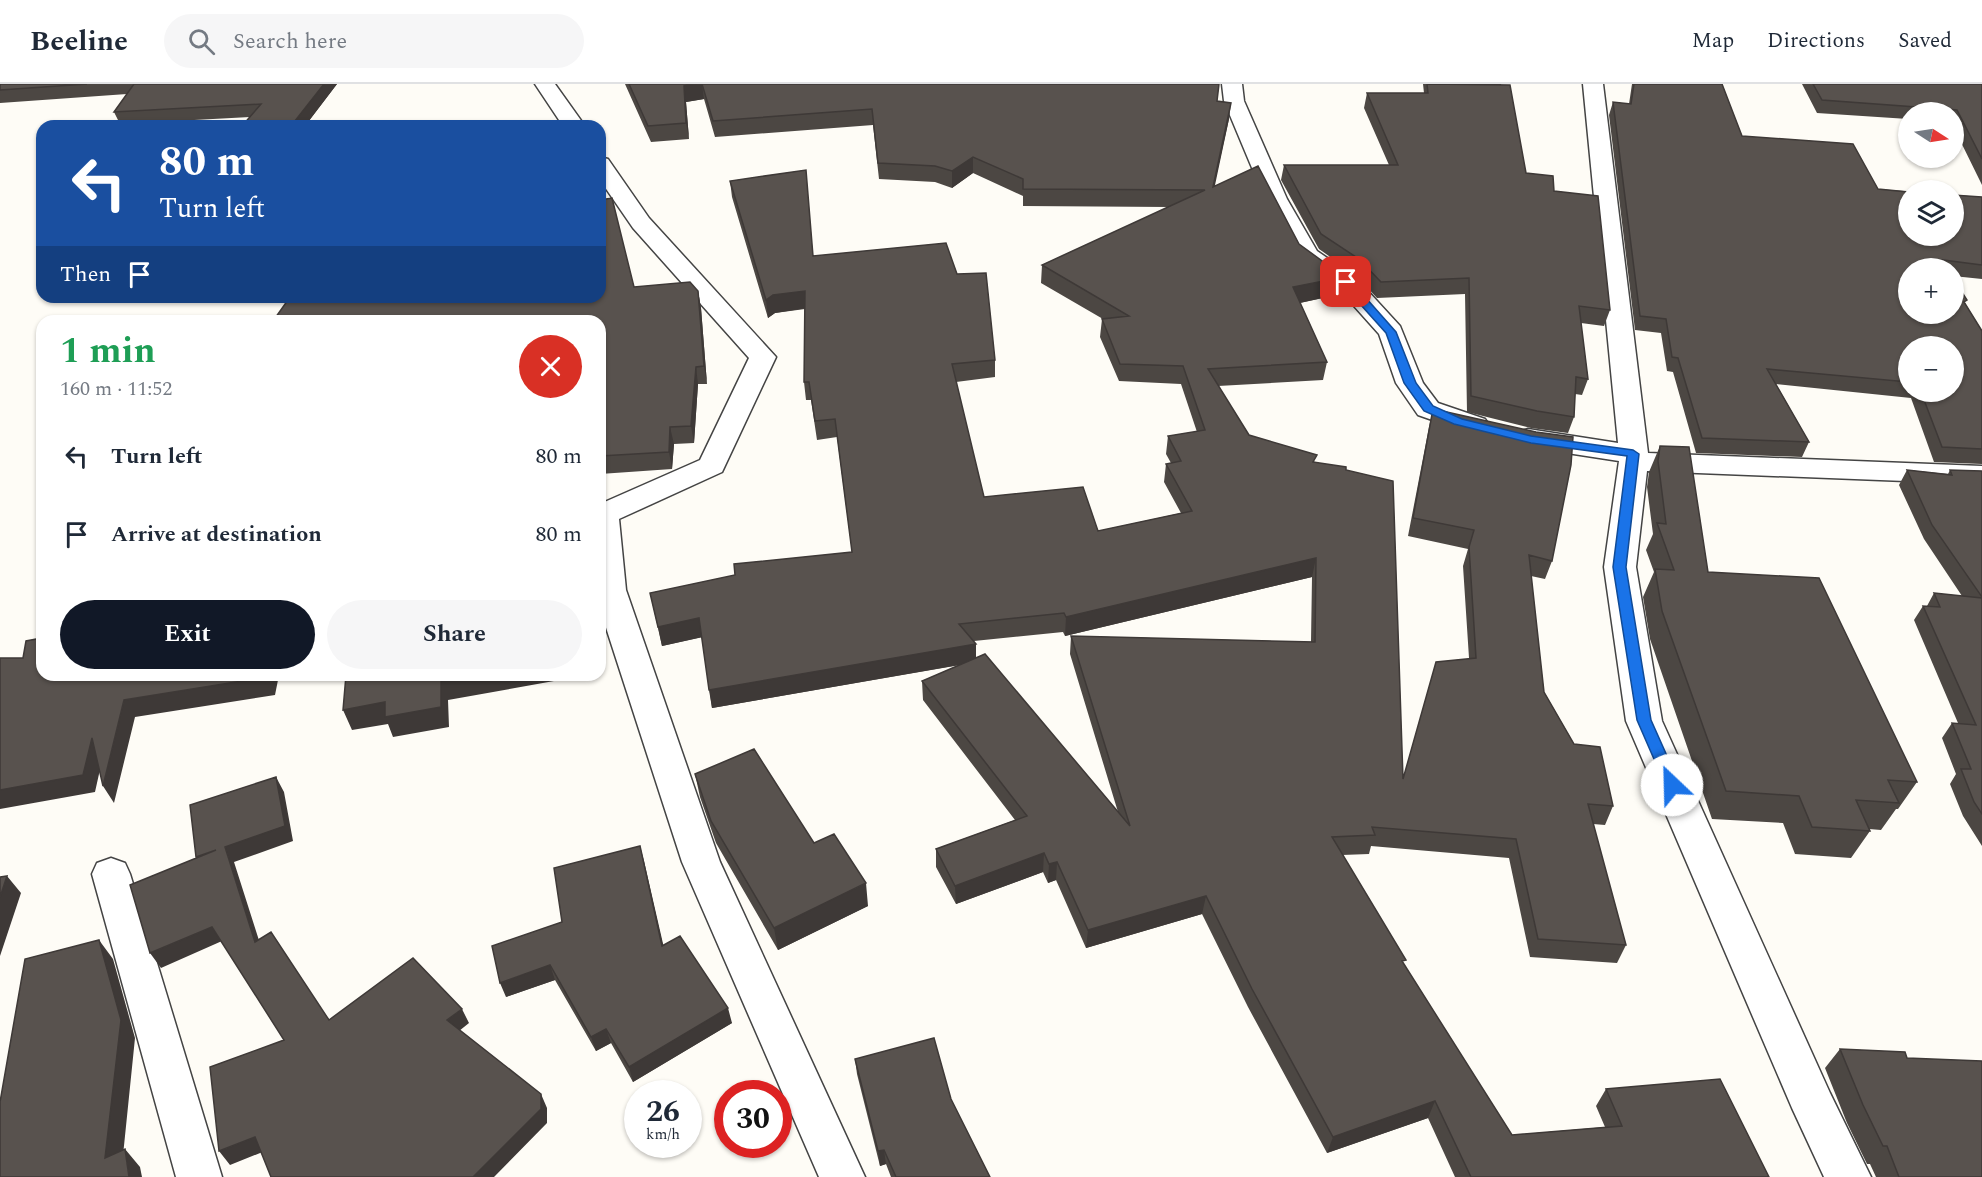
<!DOCTYPE html>
<html lang="en">
<head>
<meta charset="utf-8">
<style>
  :root { --surface:#fff; --page:#f6f6f7; --text:#1f2937; --muted:#747a83; --line:#e0e1e3; --accent:#111827 }
  body { margin:0; font-family:Spectral,serif; background:var(--page); color:var(--text); height:100vh; display:flex; flex-direction:column; font-size:22px; white-space:nowrap }
  * { box-sizing:border-box; margin:0 }
  p { font-size:20px; color:var(--muted) }
  .icon { flex:none; width:33px; height:33px; fill:none; stroke:currentColor; stroke-width:2; stroke-linecap:round; stroke-linejoin:round }
  .map { position:relative; flex:1; overflow:hidden }
  .details { position:absolute; left:36px; top:231px; width:570px; height:366px; display:flex; flex-direction:column; background:var(--surface); border-radius:18px; box-shadow:0 2px 4px #0004 }
  .details>* { flex:none }
  .hud { position:absolute; left:36px; top:36px; width:570px; height:183px; border-radius:18px; box-shadow:0 2px 4px #0004; background:#1a4fa0; color:#fff; overflow:hidden }
  .needle { width:39px; rotate:102deg }
  .tools { position:absolute; left:1898px; top:18px; display:grid; gap:12px }
  .tools a { display:grid; place-items:center; width:66px; height:66px; border-radius:50%; background:var(--surface); box-shadow:0 2px 4px #0004; font-size:30px }
  .speed { position:absolute; left:624px; top:996px; display:flex; gap:12px; font-size:30px; font-weight:700; text-align:center }
  .speed>* { display:grid; place-content:center; width:78px; height:78px; border-radius:50%; background:var(--surface); box-shadow:0 2px 4px #0004; line-height:1 }
  .speed small { font-size:15px; font-weight:400 }
  .speed .limit { border:9px solid #d22; background:#fff; color:#111 }
  .pin { position:absolute; display:grid; place-items:center; width:51px; height:51px; color:#fff; margin:-26px; border-radius:12px; box-shadow:0 3px 9px #0006 }
  .me { position:absolute; width:66px; margin:-33px; rotate:336deg; stroke-linejoin:round; filter:drop-shadow(0 0 4px #0008) }
  .turn { display:flex; align-items:center; gap:21px; height:126px; padding:0 24px; font-size:27px }
  .turn .icon { width:78px; height:78px; stroke-width:2.5 }
  .turn b { display:block; font-size:42px; line-height:51px }
  .then { display:flex; align-items:center; height:57px; padding:0 24px; background:#0003; gap:12px; font-size:22px }
  .round { display:grid; place-items:center; flex:none; width:63px; height:63px; border-radius:32px; background:var(--page) }
  .head { display:flex; align-items:center; justify-content:space-between; height:102px; padding:0 24px }
  h1 { font-size:36px; font-weight:700; line-height:45px; color:#1e9e55 }
  .cta { display:flex; gap:12px; margin-top:auto; padding:12px 24px }
  .cta a { flex:1; height:69px; border-radius:36px; background:var(--accent); color:#fff; font-size:24px; font-weight:700; line-height:69px; text-align:center }
  .cta a+a { background:var(--page); color:var(--text) }
  ul { padding:0; list-style:none }
  li { display:flex; align-items:center; gap:18px; height:78px; padding:0 24px }
  li div { flex:1 }
  li b { display:block; font-size:22px }
  li em { font-style:normal }
  header { display:flex; align-items:center; gap:36px; box-sizing:border-box; height:84px; padding:0 30px; background:var(--surface); border-bottom:2px solid var(--line) }
  header strong { font-size:28px }
  nav { display:flex; gap:33px; margin-inline-start:auto; font-size:21px }
  .search { width:420px; height:54px; background:var(--page); display:flex; align-items:center; gap:15px; box-sizing:border-box; padding:0 21px; border-radius:33px; color:var(--muted); font-size:22px }
  .map>svg:first-child { display:block }
  .lines { fill:none; stroke-linecap:round; stroke-linejoin:round }
  .minor-casing { stroke:#444; stroke-width:3 }
  .minor { fill:#fff; fill-rule:evenodd }
  .wall { fill:#4c4743; fill-rule:evenodd }
  .shaded-wall { fill:#3e3937 }
  .building { fill:#58524e; stroke:#3e3937; stroke-width:1.5 }
  .route { fill:#1a73e8; stroke:#114b97; stroke-width:1.5 }
</style>
</head>
<body>
<header>
<strong>Beeline</strong>
<div class="search"><svg class="icon" aria-label="search" viewBox="0 0 24 24"><circle cx="10" cy="10" r="6"/><path d="M15 15l6 6"/></svg>Search here</div>
<nav><a>Map</a><a>Directions</a><a>Saved</a></nav>
</header>
<div class="map">
<svg width="1982" height="1093" viewBox="0 0 1982 1093">
  <rect width="100%" height="100%" fill="#fefcf6"/>
  <g class="lines">
    <defs>
      <path id="minor" d="M535 0H555L585 42H563Z
        M1222 0H1242L1244 17 1287 115 1317 167 1355 193 1400 242 1423 299 1438 319 1485 335 1489 341 1485 347 1475 349 1458 345 1418 331 1396 299 1379 250 1337 203 1298 176 1295 171 1265 115 1224 17Z
        M1583 0H1603L1648 369 1982 382V400L1647 387 1636 483 1662 637 1830 1009 1871 1093H1824L1792 1024 1626 637 1604 483 1619 377 1528 363 1518 360 1514 354 1518 348 1528 345 1618 359Z
        M600 73 608 75 649 134 776 273 722 388 619 435 626 506 720 778 865 1093H819L682 778 600 525V420L700 376 749 274 633 144 600 96Z
        M111 774 125 779 130 790 222 1093H176L92 790 97 779Z"/>
    </defs>
    <!-- minor casing -->
    <use href="#minor" class="minor-casing"/>
    <!-- minor -->
    <use href="#minor" class="minor"/>
  </g>
  <!-- wall -->
  <path class="wall" d="M0 0H337L305 42H242L250 33 120 40 114 28 127 10 0 19Z
    M625 0H1219L1217 17 1229 35 1214 102 1299 160 1341 210 1300 219 1327 278 1323 296 1218 302 1249 351 1315 378 1346 386 1403 694 1469 574 1463 482 1468 465 1408 452 1429 343 1433 325 1552 477 1545 495 1531 492 1544 608 1574 660 1613 722 1605 741 1593 740 1626 861 1617 879 1530 873 1509 774 1371 762 1369 770 1342 771 1404 881 1512 1051 1605 1043 1596 1022 1606 1005 1769 1093H1455L1428 1034 1327 1069 1248 923 1202 830 1086 864 1056 796 1048 799 1043 788 956 820 936 783V765L1015 736 923 616 922 597 960 581 712 624 702 553 662 562 650 509 852 468 837 353 817 356 811 316H806L804 298 805 225 775 229 768 234 732 113 730 97 813 172 957 190 995 276V293L956 298 984 413 1098 447 1181 429 1164 398 1166 380 1171 379 1166 370 1168 352 1197 348 1181 300 1119 297 1100 253 1102 235H1103L1041 199 1042 181 1169 123 1023 122V112L973 89 952 104 935 98 879 95 873 41 715 53 704 15 686 18 689 55 651 58ZM1312 493 1311 558 1071 552 1070 570 1118 728 976 574 974 557 1063 548 1065 552Z
    M1423 0H1501L1526 89 1554 107 1610 226 1604 242 1581 239 1588 295 1582 311 1575 310 1574 333 1568 349 1531 344 1467 328 1465 210 1377 214 1356 191 1319 165 1281 96 1284 81H1389L1364 24 1367 9H1424Z
    M1632 0H1722L1742 52 1878 105 1982 113V195L1953 192V184H1908L1965 219 1982 247V380L1934 378 1911 314 1776 300 1809 358 1802 373 1696 369 1673 288 1667 287 1661 249 1635 246 1609 31 1613 18 1629 20ZM1908 262 1953 308H1908Z
    M1802 0H1982V101L1953 42V28H1908V35L1817 29Z
    M634 203 698 207 701 224 707 300H698L694 359 674 360 672 385 600 390V237Z
    M1660 362 1708 488 1917 698 1898 725H1896L1881 746 1869 745 1870 747 1851 774 1795 770 1783 739 1712 735 1650 555 1643 513 1654 488 1646 466 1653 450 1647 403 1649 388Z
    M1907 386 1948 390 1950 386 1982 387V762L1963 732 1950 700 1956 690 1942 654 1952 639H1958L1914 536 1923 522H1927L1934 509 1962 512 1924 455 1899 401Z
    M695 690 814 759 868 822 778 866 716 759 700 713Z
    M640 762 663 862 732 939 633 998 611 959 596 967 555 896 506 913 562 838Z
    M1840 965 1907 974 1982 1093H1876L1870 1080H1867L1847 1039 1825 984Z
    M855 975 990 1093H891L886 1080 880 1082 857 990Z"/>
  <!-- shaded-wall -->
  <path class="shaded-wall" d="M324 0H337L305 42H291Z
    M696 0H702L704 15 686 18 689 55 686 39 684 2Z
    M1231 19 1229 35 1211 120 1213 103Z
    M973 73V89L952 104V87Z
    M1344 193 1341 210 1290 221 1293 203Z
    M698 207 701 224 707 300 704 282Z
    M805 207 807 224 775 229 768 234 766 216 773 211Z
    M696 283 698 300 694 359 691 342Z
    M670 343 674 360 672 385 669 368Z
    M1316 474 1312 493 1065 552 1066 533Z
    M699 534 703 553 662 562 658 543Z
    M976 560V578L712 624 709 606Z
    M267 591H279L275 611 135 633 114 719 103 702 124 616Z
    M469 591H554V597L448 616 449 643 393 653 388 640 352 646 343 626 441 596Z
    M92 654 103 672 95 708 0 725V706Z
    M276 693 284 708 293 757 234 778 264 872 255 858 225 763Z
    M640 762 644 777 667 877 662 862Z
    M1044 769 1043 788 956 820 955 802Z
    M1057 778 1056 796 1048 799 1049 780Z
    M7 792 21 809 0 872V813Z
    M866 799 868 822 778 866 774 844Z
    M1206 812 1202 830 1086 864 1088 846Z
    M212 843 222 857 161 884 150 869Z
    M99 856 113 875 135 954 121 1091 105 1074Z
    M550 881 555 896 506 913 500 899Z
    M728 924 732 939 633 998 629 983Z
    M462 925 469 939 454 951 447 936Z
    M606 945 611 959 596 967 591 953Z
    M541 1010 547 1024V1039L494 1093H473Z
    M1435 1017 1428 1034 1327 1069 1333 1053Z
    M255 1053 265 1067 230 1081 219 1067Z
    M125 1065 140 1083 142 1093H129Z
    M884 1066 886 1080 880 1082 878 1067Z"/>
  <!-- building -->
  <path class="building" d="M0 0H87L0 6Z
    M134 0H324L291 42H242L261 20 114 28Z
    M629 0H696L684 2 686 39 648 42Z
    M702 0H1219L1217 17 1231 19 1213 103 1258 82 1299 160 1344 193 1293 203 1327 278 1208 285 1249 351 1317 371 1313 378 1346 383V386L1393 397 1403 695 1436 578 1476 574 1469 463 1474 446 1413 434 1433 325 1536 348 1573 353 1571 381 1552 477 1529 471 1544 608 1574 660 1600 663 1613 722 1588 720 1626 861 1538 855 1516 755 1372 743 1375 751 1332 753 1406 876 1402 877 1512 1051 1622 1042 1606 1005 1720 995 1769 1093H1471L1435 1017 1333 1053 1252 905 1206 812 1088 846 1057 778 1049 780 1044 769 955 802 936 765 1027 732 922 597 985 570 1130 742 1071 552 1315 558 1316 474 1066 533 1064 529 959 540 976 560 709 606 699 534 658 543 650 509 735 491 734 480 852 468 835 335 815 337 809 298H804L805 207 773 211 766 216 730 97 806 86 813 172 946 159 957 190 986 189 995 276 952 280 984 413 1083 403 1098 447 1192 427 1166 380 1181 377 1168 352 1205 346 1183 282 1120 280 1102 235 1129 232 1042 181 1205 106 1023 105V95L973 73 952 87 935 82 878 79 872 25 713 37Z
    M1427 0 1510 1 1526 89 1553 92 1554 107 1598 112 1610 226 1579 222 1588 295 1576 293 1574 333 1537 327 1471 312 1469 194 1381 198 1359 175 1321 150 1284 81H1398L1367 9H1428Z
    M1634 0H1722L1742 52 1853 60 1878 105 1908 108V152H1953V111L1982 113V181L1943 176 1948 184H1908V230H1953V194L1967 216 1964 218 1982 247V365L1942 363 1921 308H1953V262H1908V298L1767 285 1809 358 1702 354 1678 274 1672 273 1666 235 1640 232 1613 18 1631 20Z
    M1813 0H1982V75L1957 26 1822 16Z
    M612 114 634 203 690 198 698 207 704 282 696 283 691 342 670 343 669 368 600 372V237H273L290 213H600V116Z
    M1660 362 1689 363 1708 488 1819 494 1917 698 1888 696 1899 719 1856 716 1870 747 1812 743 1799 712 1726 707 1662 527 1655 485 1674 486 1657 439 1666 440 1658 377Z
    M1907 386 1952 391 1950 386 1982 387V513L1932 441Z
    M1934 509 1982 514V730L1974 718 1961 685H1971L1952 639 1976 641 1923 522 1940 523Z
    M42 554V591H267V593L124 616 103 702 92 654 83 691 0 706V574H23L26 557Z
    M346 591H469L441 596V623L385 633V618L343 626Z
    M754 665 814 759 834 750 866 799 774 844 711 737 695 690Z
    M276 693 285 742 225 763 255 858 271 848 329 936 413 874 462 925 447 936 541 1010V1025L473 1093H271L255 1053 219 1067 210 983 284 956 212 843 150 869 130 801 216 766 196 773 190 721Z
    M640 762 662 862 680 852 728 924 629 983 606 945 591 953 550 881 500 899 492 862 562 838 554 784Z
    M7 792 0 813V793Z
    M99 856 121 936 105 1074 125 1065 129 1093H0V1018L25 875Z
    M934 954 951 1015 990 1093H896L884 1066 878 1067 855 975Z
    M1840 965 1905 968 1907 974 1982 977V1093H1899L1887 1062H1883L1863 1021Z"/>
  <!-- route -->
  <path class="route" d="M1346 195 1350 196 1396 248 1416 299 1433 322 1462 335 1531 352 1633 366 1639 370 1626 483 1651 636 1680 701 1678 705H1667L1637 636 1613 483 1627 372 1531 359 1454 340 1424 327 1404 299 1386 249 1343 201 1341 198Z"/>
</svg>
<div class="tools">
<a><svg class="needle" viewBox="-14 -14 28 28"><path d="M0-13l5 13h-10z" fill="#e53935"/><path d="M0 13l5-13h-10z" fill="#747a83"/></svg></a>
<a><svg class="icon" aria-label="layers" viewBox="0 0 24 24"><path d="M12 4l9 5-9 5-9-5zM3 14l9 5 9-5"/></svg></a>
<a>+</a>
<a>−</a>
</div>
<div class="speed"><div>26<small>km/h</small></div><div class="limit">30</div></div>
<div class="pin" style="left:1346px;top:198px;background:#d93025"><svg class="icon" aria-label="arrive" viewBox="0 0 24 24"><path d="M6 21V4h12l-3 4 3 4H6"/></svg></div>
<svg class="me" style="left:1672px;top:701px" viewBox="-20 -20 40 40"><circle r="19" fill="#fff"/><path d="M0-13L10 11 0 6-10 11z" fill="#1a73e8"/></svg>
<div class="hud">
<div class="turn"><svg class="icon" aria-label="left" viewBox="0 0 24 24"><path d="M17 20v-9H6M10 6l-5 5 5 5"/></svg><div><b>80 m</b>Turn left</div></div>
<div class="then">Then<svg class="icon" aria-label="arrive" viewBox="0 0 24 24"><path d="M6 21V4h12l-3 4 3 4H6"/></svg></div>
</div>
<section class="details">
<div class="head"><div><h1>1 min</h1><p>160 m · 11:52</p></div><a class="round" style="background:#d93025;color:#fff"><svg class="icon" aria-label="close" viewBox="0 0 24 24"><path d="M6 6l12 12M18 6L6 18"/></svg></a></div>
<ul>
<li><svg class="icon" aria-label="left" viewBox="0 0 24 24"><path d="M17 20v-9H6M10 6l-5 5 5 5"/></svg><div><b>Turn left</b></div><em>80 m</em></li>
<li><svg class="icon" aria-label="arrive" viewBox="0 0 24 24"><path d="M6 21V4h12l-3 4 3 4H6"/></svg><div><b>Arrive at destination</b></div><em>80 m</em></li>
</ul>
<div class="cta"><a>Exit</a><a>Share</a></div>
</section>
</div>
</body>
</html>
